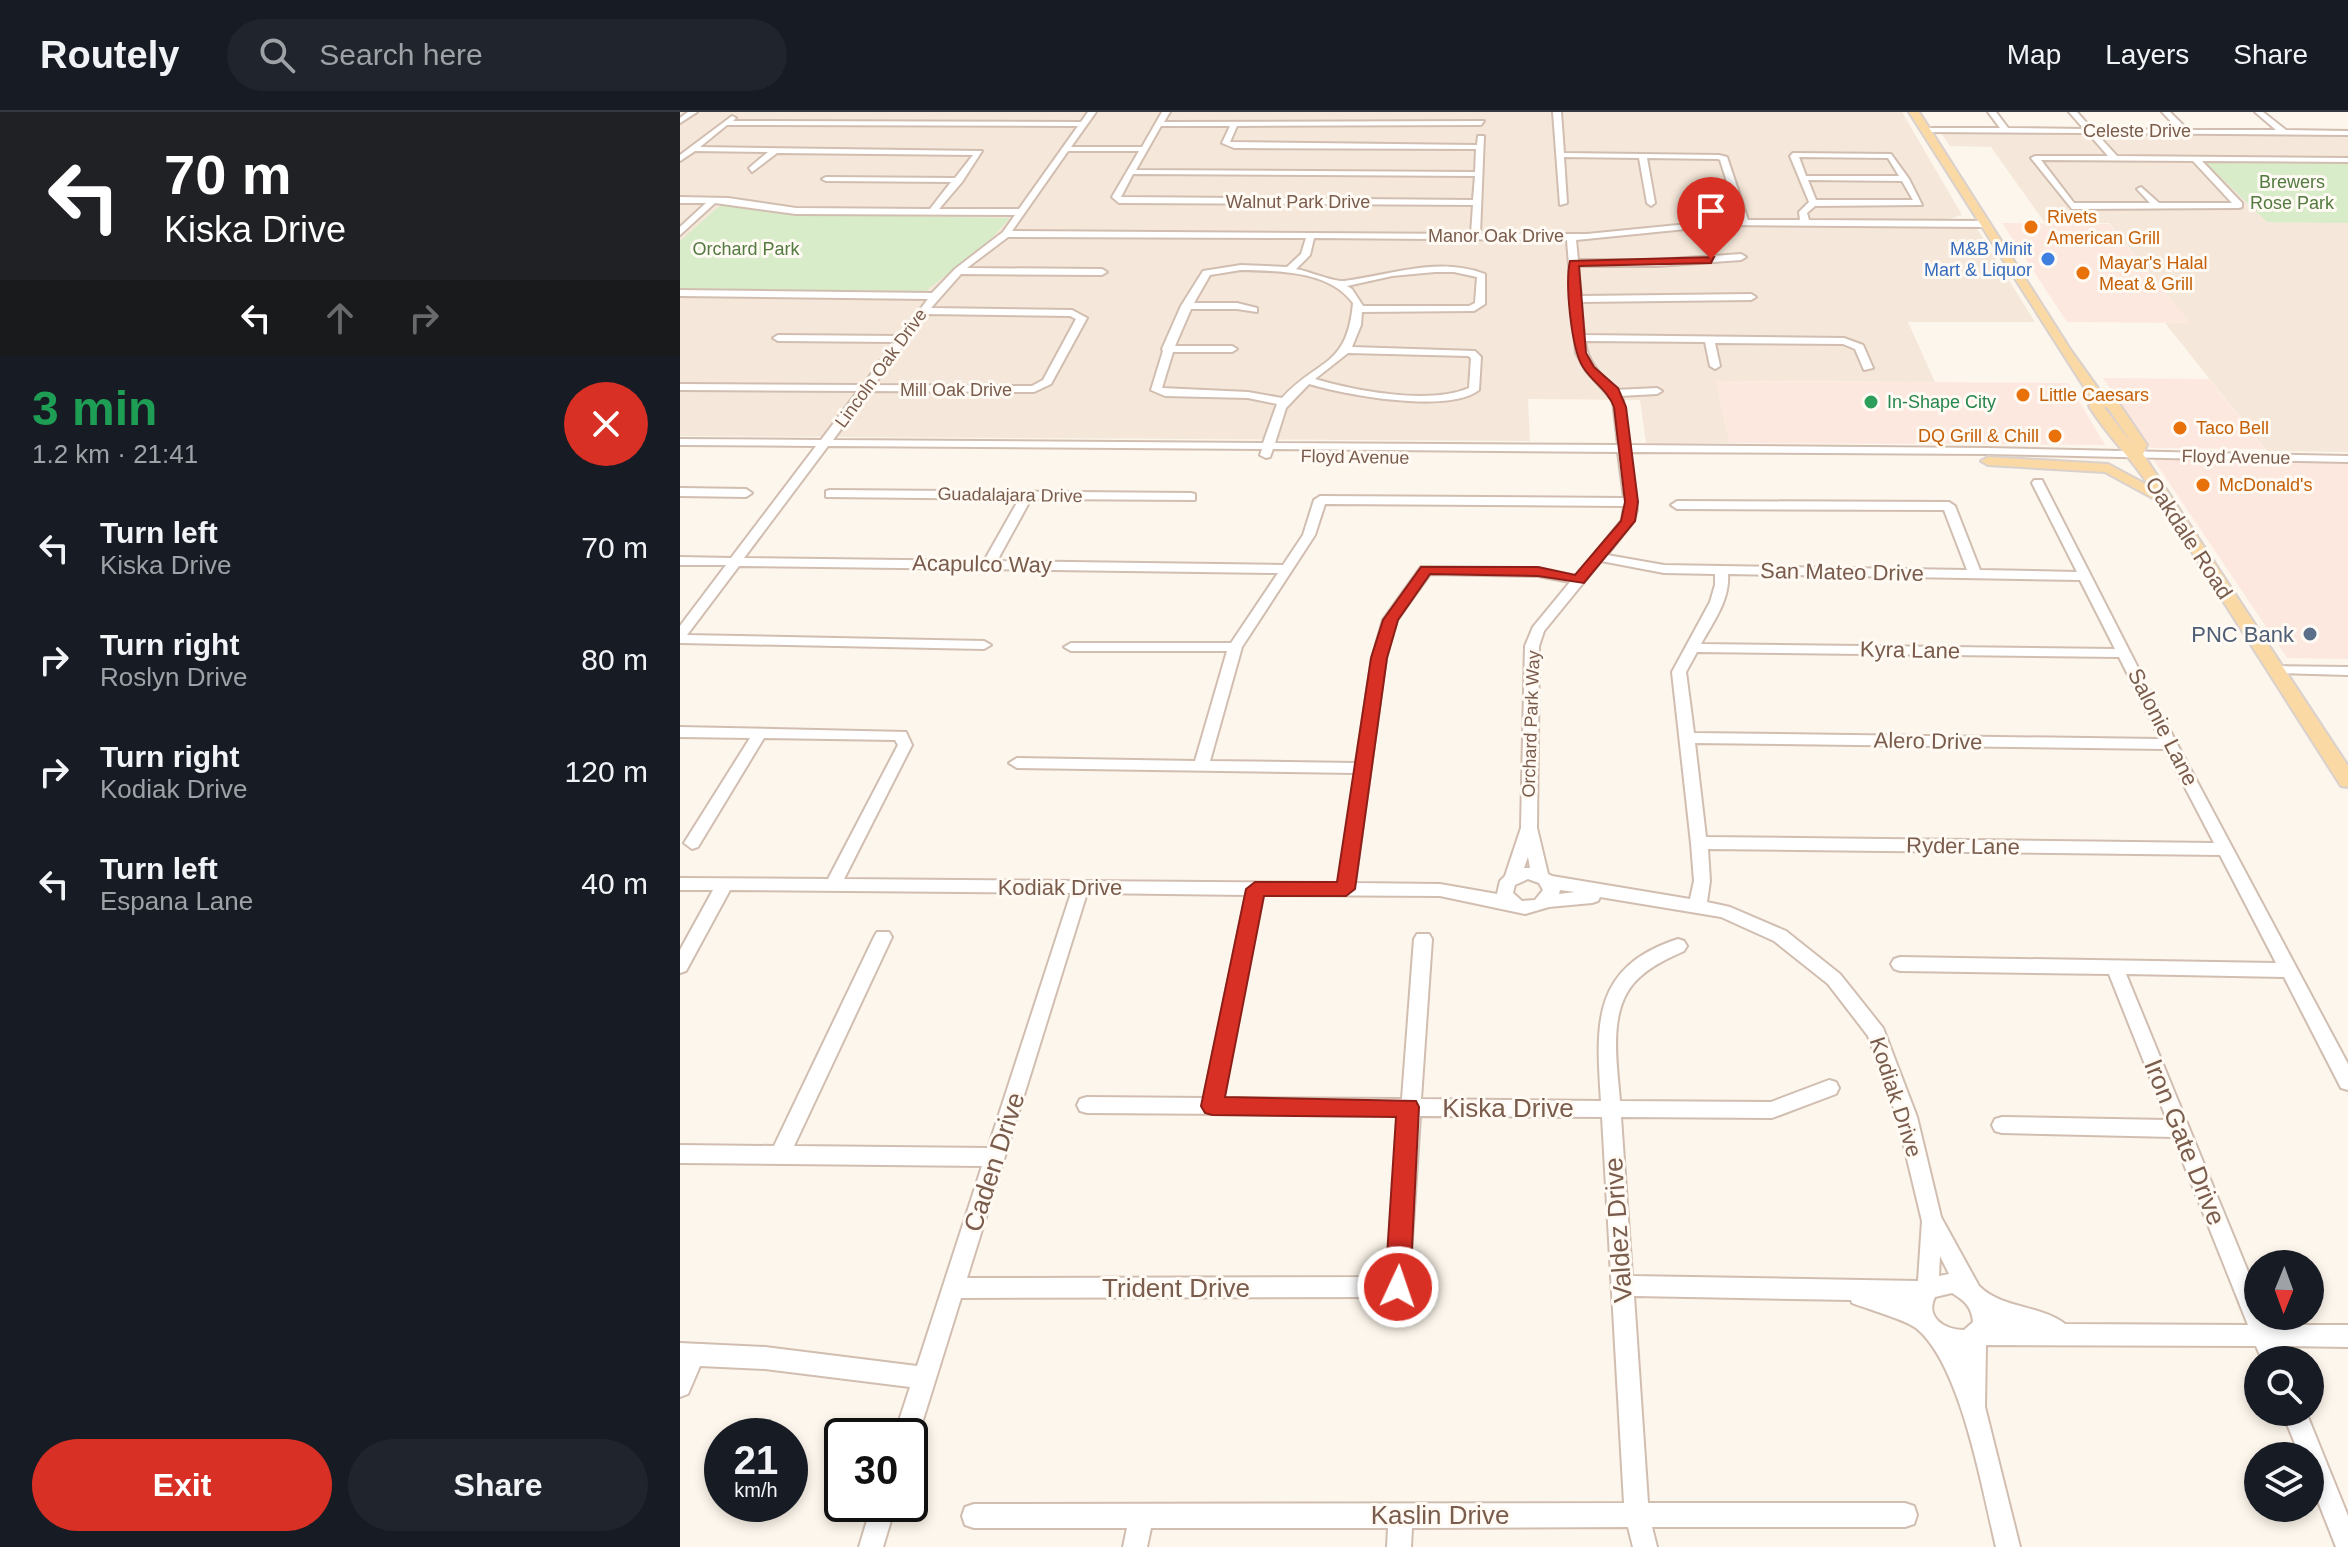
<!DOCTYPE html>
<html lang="en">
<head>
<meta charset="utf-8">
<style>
  :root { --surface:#171b24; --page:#20242c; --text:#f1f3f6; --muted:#9ea1a6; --line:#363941; --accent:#d93025 }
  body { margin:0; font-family:Arial,sans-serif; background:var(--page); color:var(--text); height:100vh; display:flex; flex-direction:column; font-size:30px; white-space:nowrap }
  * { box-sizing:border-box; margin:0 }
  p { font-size:26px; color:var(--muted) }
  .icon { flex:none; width:44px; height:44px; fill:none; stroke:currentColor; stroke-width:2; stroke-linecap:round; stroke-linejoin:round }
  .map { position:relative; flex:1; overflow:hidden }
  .sheet { display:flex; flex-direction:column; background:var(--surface); width:680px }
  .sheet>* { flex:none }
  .hud { background:#202124; color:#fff; overflow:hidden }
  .needle { width:52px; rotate:181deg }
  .buttons { position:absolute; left:1564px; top:1138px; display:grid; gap:16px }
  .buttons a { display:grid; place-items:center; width:80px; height:80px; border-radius:50%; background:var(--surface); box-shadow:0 4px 12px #0003; font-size:40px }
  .speed { position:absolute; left:24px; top:1306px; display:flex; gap:16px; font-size:40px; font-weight:700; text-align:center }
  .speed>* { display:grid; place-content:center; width:104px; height:104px; border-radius:50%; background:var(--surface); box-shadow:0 4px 12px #0003; line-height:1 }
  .speed small { font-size:20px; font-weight:400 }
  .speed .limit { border:4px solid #111; border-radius:12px; background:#fff; color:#111 }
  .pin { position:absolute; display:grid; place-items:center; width:68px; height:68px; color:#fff; margin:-82px -34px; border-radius:50% 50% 50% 0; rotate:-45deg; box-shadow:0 0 8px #0007 }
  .pin .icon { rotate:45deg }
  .me { position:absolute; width:88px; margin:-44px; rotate:3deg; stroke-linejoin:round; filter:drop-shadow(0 0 6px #0008) }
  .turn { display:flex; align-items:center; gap:28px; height:168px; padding:0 32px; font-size:36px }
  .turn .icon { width:104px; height:104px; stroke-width:2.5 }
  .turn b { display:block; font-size:56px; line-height:68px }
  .lanes { display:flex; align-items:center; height:76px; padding:0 32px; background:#0003; justify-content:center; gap:40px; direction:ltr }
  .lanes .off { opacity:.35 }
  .round { display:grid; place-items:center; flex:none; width:84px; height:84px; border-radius:42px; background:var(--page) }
  .head { display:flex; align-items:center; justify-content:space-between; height:136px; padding:0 32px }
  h1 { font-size:48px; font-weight:800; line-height:60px; color:#1e9e55 }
  .primary-button { display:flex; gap:16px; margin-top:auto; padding:16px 32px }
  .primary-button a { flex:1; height:92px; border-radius:48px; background:var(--accent); color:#fff; font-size:32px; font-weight:800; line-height:92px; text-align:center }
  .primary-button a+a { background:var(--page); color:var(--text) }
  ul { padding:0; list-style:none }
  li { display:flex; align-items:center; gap:24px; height:112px; padding:0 32px }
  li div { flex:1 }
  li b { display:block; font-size:30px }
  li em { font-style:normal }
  header { display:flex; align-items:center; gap:48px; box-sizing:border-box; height:112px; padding:0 40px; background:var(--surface); border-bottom:2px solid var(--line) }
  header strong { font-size:38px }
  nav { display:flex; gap:44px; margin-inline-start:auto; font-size:28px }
  .search { width:560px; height:72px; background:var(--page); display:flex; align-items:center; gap:20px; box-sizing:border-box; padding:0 28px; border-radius:44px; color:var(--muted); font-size:30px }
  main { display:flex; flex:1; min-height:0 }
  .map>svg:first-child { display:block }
  .residential { fill:#f5e8da }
  .commercial { fill:#fde8e0 }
  .green { fill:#d8ecc9 }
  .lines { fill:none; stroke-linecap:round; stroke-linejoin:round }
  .minor-casing { stroke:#d1beb0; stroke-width:4 }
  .major-casing { stroke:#dad1cd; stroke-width:4 }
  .minor { fill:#fff; fill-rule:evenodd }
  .major { fill:#fbd9a5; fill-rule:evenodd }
  .route { fill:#d93025; stroke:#8d1f18; stroke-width:2 }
  .food-dot { fill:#e8710a; stroke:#fffaf3; stroke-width:3 }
  .shop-dot { fill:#3f7fe0; stroke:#fffaf3; stroke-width:3 }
  .leisure-dot { fill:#2e9e5b; stroke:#fffaf3; stroke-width:3 }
  .service-dot { fill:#5c6f8a; stroke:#fffaf3; stroke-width:3 }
  .labels { text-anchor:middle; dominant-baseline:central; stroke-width:6; stroke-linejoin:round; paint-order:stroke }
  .far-street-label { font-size:18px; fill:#7a5c4d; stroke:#fffaf3 }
  .far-park-label { font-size:18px; fill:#537a41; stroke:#fffaf3 }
  .far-food-label { font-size:18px; fill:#c56008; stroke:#fffaf3; text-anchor:start }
  .far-shop-label { font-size:18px; fill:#366cbe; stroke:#fffaf3; text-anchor:end }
  .far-leisure-label { font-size:18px; fill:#27864d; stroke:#fffaf3; text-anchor:start }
  .street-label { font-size:22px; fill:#7a5c4d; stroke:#fffaf3 }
  .service-label { font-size:22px; fill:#4e5e75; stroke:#fffaf3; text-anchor:end }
  .near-street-label { font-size:26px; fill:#7a5c4d; stroke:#fffaf3 }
</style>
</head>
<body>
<header>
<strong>Routely</strong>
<div class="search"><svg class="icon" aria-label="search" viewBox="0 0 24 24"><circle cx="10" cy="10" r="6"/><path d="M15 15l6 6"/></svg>Search here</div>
<nav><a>Map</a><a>Layers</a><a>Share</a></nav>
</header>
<main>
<section class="sheet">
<div class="hud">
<div class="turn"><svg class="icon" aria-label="left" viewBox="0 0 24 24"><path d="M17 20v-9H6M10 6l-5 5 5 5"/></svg><div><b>70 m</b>Kiska Drive</div></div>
<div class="lanes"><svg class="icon" aria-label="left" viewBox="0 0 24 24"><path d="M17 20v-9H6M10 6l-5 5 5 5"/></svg><svg class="icon off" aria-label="ahead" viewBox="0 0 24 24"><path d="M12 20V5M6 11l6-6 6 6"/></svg><svg class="icon off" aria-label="right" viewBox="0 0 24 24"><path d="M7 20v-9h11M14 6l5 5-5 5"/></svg></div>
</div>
<div class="head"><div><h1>3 min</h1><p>1.2 km · 21:41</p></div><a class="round" style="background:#d93025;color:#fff"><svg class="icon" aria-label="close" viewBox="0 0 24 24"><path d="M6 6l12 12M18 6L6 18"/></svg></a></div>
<ul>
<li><svg class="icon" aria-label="left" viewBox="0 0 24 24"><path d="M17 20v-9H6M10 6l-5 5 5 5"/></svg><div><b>Turn left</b><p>Kiska Drive</p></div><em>70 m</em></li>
<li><svg class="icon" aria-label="right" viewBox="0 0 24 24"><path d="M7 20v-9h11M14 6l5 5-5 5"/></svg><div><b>Turn right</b><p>Roslyn Drive</p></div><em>80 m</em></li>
<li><svg class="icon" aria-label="right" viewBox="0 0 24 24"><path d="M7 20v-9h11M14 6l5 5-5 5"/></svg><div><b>Turn right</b><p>Kodiak Drive</p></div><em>120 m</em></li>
<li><svg class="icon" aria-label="left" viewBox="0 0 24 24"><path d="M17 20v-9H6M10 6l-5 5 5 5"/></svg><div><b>Turn left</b><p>Espana Lane</p></div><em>40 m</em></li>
</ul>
<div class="primary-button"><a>Exit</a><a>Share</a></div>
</section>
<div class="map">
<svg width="1668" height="1435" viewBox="0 0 1668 1435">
  <rect width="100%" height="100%" fill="#fdf6ec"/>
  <!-- residential -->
  <path class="residential" d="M0 0H1222L1282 103 1266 108 1069 106 1070 112 1296 115 1355 210H1228L1255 270 1036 269 1050 331H966L960 288 848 287 850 329 0 324Z
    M1261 21 1668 23V340L1587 339 1485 211H1509L1429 111H1365L1311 35 1270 34Z"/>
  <!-- commercial -->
  <path class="commercial" d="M1322 111 1429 112 1510 211 1387 210Z
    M1423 266 1529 267 1585 337 1470 336Z
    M1036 269 1388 271 1425 333 1050 331Z
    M1473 347 1668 348V547L1607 546Z"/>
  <!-- green -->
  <path class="green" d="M1525 50 1668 51V111L1587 110Z
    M46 93 106 102 330 106 309 129 246 179 0 177V129L38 95Z"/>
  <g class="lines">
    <defs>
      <path id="minor" d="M8 0H17L0 11V6Z
        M408 0H416L391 35H462L482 0H490L484 10 804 9 801 13 557 14 550 30 797 33 798 24H804L800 122H907L1059 107 1040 48 1038 47 967 46 975 91 971 94 967 91 959 46 884 45 887 91 880 93 873 0H881L884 41 1039 43 1047 45 1068 108H1120L1119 100 1129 90 1110 44 1113 41 1211 42 1229 67 1242 93 1135 94 1127 101 1129 108 1305 109 1309 112 1305 115 1046 113 896 128 898 148H977L1061 142 1066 145 1061 148 977 154H898L901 184 1071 182 1076 185 1071 188 901 190 904 223 1164 226 1183 233 1193 256 1184 258 1175 237 1163 232 1035 231 1040 254 1035 257 1030 254 1025 230 905 229C907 250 921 263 935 278L977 276 982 279 977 282 940 284 943 288 949 333 1307 336 1668 344V350L1307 342 950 340 957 398 954 409 927 443 984 453 1287 458 1264 398 997 397 991 393 997 389 1269 390 1275 394 1300 458 1397 460 1352 371 1354 368H1362L1497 632 1668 952V978L1661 976 1604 865 1446 862 1578 1184V1204H1586L1590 1213H1668V1235L1599 1234 1604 1248H1582L1576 1234 1306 1233 1305 1295 1340 1435H1316C1302 1377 1281 1252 1236 1216 1226 1208 1187 1197 1172 1191L1171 1188 954 1184 968 1391H1225L1234 1394 1237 1403 1234 1412 1225 1415H972L977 1435H953L948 1415 732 1416 731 1435H707L708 1416H471L467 1435H443L447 1416H294L285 1413 282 1404 285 1395 294 1392 944 1391 922 1005 740 1004 729 1175 726 1182 718 1185 281 1186 238 1324 234 1332 230 1334V1324H214L230 1275 85 1257 20 1254 8 1282 0 1285V1231L85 1235 237 1254 302 1054 0 1051V1033L94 1034 194 825 197 820H209L212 825 114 1034 308 1036 391 781 50 778 6 859 0 861V838L33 778H0V766L148 767 218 633 215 628 84 626 18 735 12 737 4 731 70 626 0 625V615L226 620 232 633 164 767 659 771 675 661 337 656 329 651 337 646 515 649 547 539H391L384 535 391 531H551L598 461 59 454 7 523 304 529 311 533 304 537 0 531V514L46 453H0V445L51 446 136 334 0 333V327L141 328 178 279 0 278V272L183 273 215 230 98 229 93 226 98 223 220 224 248 187 0 184V178L252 181 275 157 323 120 335 103 116 102 35 91 0 123V115L26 91H0V85L48 86 116 96 250 97 271 70 146 69 142 67 146 65 275 66 293 43 97 41 72 60 69 56 88 40 15 39 0 49V43L52 4 56 6 53 9 401 10ZM47 13 398 14 339 97H259L282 70 302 39 20 35ZM481 14H550L542 31 554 36 796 37 795 60 456 58ZM388 39H459L432 85 439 91 793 93 791 122 332 119ZM1119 45 1208 46 1219 64H1126ZM453 62 795 64 793 88 441 85ZM1128 68 1222 69 1233 88H1136ZM328 125 626 126 621 142 607 155 561 153 523 159 501 194 482 237 483 239 471 278 485 284 568 286 597 292 583 331 153 328 189 279 354 280 371 272 407 206 392 198 251 196 281 162 422 163 427 160 422 157 287 156ZM634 126 887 128 896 241 906 259 933 289 938 333 595 331 606 296 629 272C666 283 768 302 799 278L801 245 795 239 672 235 681 213 682 200 794 199 805 192V162C758 144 711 163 664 169 654 170 628 159 616 157L630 143ZM561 158C598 159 649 158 673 191 667 256 639 246 602 286L568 280 482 276 493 240H552L557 237 552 234H495L511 197H557L577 200V196L557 191H514L530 163ZM755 160H774L797 165 795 191 789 194H683L672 177 667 174 712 164ZM246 202 390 204 396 207 363 268 352 274 194 273ZM668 241 788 244 791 246 789 276C750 293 675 279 635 267ZM148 334 582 337 580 343 586 346 590 345 593 337 938 340 944 386 640 384 634 388 623 423 603 453 317 449 351 387 515 388V382L511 381 150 378 146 379V385L339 387 304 449 64 446ZM645 392 944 394 942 408 896 464 858 456 741 455 703 508 692 546 676 651 530 649 562 535 635 423ZM921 449 984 461 1035 462V473L1030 490 992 560 1011 731 1014 769 1010 787 872 764 868 762 857 716 859 534 864 519ZM750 462 858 464 890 470 853 515 845 534 841 716 825 764 820 769 817 782 760 772 675 771 706 546 717 508ZM1048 462 1400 468 1435 537 1021 532C1033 510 1050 488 1048 462ZM1017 540 1439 545 1480 627 1014 621 1006 560ZM1015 631 1485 637 1534 731 1026 725ZM1028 737 1540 743 1596 851 1220 845 1214 847 1211 852 1214 857 1220 859 1429 862 1487 1008 1322 1005 1315 1007 1312 1013 1315 1019 1322 1021 1493 1025 1568 1213 1385 1212C1361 1193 1322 1197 1299 1174L1261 1105 1237 1005 1203 916 1160 862 1106 819 1050 795 1027 790 1030 769ZM848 745 850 756H844ZM848 767 859 771 863 778 855 788 842 789 833 781 835 773ZM880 778 895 780 879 782ZM407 781 566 783 524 986 407 985 400 987 397 993 400 999 407 1001 721 1003 708 1165 287 1166ZM582 783 760 784 845 802 869 795 912 791 918 789 920 785 1041 805 1094 829 1148 872 1188 924 1217 1005 1242 1109 1238 1169 952 1164 941 1005 1092 1006 1156 982 1159 976 1156 970 1149 968 1091 990 940 989C937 949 926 893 961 864 973 853 989 846 1004 839L1007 834 1004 829 998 827C911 855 916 913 921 989L741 987 752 827 749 822H737L734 827 722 987 543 986ZM1260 1144 1269 1162 1259 1164ZM1272 1181C1284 1188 1292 1195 1293 1210L1284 1218C1264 1218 1245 1205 1255 1185Z
        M1308 0H1316L1328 16 1404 17 1389 0H1397L1412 17 1499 18 1482 0H1490L1508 18H1596L1575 0H1583L1606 18 1668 19V23L1416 21 1437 44 1668 46V50L1522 49 1562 91V95L1559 96 1392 97 1351 46 1355 44H1428L1408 21 1245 20 1241 18 1245 16H1320ZM1361 48 1513 49 1552 91H1479L1461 75 1457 77 1470 91H1394Z
        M0 376 66 377 72 381 66 385 0 384Z
        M1597 554 1668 555V563L1592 561 1590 558Z
        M1602 1300H1626L1668 1404V1435H1656L1630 1369V1344H1620Z
        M192 1392H216L203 1435H179Z"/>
      <path id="major" d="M1229 0H1239L1392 240 1425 286 1438 290 1467 333 1463 342 1668 654V675L1661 674 1480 390 1425 360 1308 353 1301 349 1308 345 1428 352 1469 374C1451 345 1427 324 1409 294L1413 289ZM1423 294 1428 296 1453 333Z"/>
    </defs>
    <!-- minor casing -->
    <use href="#minor" class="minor-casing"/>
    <!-- major casing -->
    <use href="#major" class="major-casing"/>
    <!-- minor -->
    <use href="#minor" class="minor"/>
    <!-- major -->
    <use href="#major" class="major"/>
  </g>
  <!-- route -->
  <path class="route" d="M1034 145 1031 151 899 154 906 241 914 255 938 276 946 295 958 390 955 409 904 471 858 464 750 462 718 508 707 546 675 777 666 784H584L545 985 736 989 739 995 730 1175 726 1183 718 1187 709 1183 705 1175 716 1005 532 1003 525 1001 521 994 566 777 575 770H657L691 546 703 508 741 455H858L895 463 941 409 945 390 934 295C927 277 913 271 903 255 891 236 885 171 890 149Z"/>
  <!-- markers -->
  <g class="food-dot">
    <circle cx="1351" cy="115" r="8"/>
    <circle cx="1403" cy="161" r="8"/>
    <circle cx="1343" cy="283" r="8"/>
    <circle cx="1500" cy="316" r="8"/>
    <circle cx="1375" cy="324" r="8"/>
    <circle cx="1523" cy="373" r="8"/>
  </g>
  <circle class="shop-dot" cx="1368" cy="147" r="8"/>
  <circle class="leisure-dot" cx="1191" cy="290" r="8"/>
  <circle class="service-dot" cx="1630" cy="522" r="8"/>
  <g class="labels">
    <!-- far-street labels -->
    <g class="far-street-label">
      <text x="1457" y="19">Celeste Drive</text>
      <text x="618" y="90">Walnut Park Drive</text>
      <text x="816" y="124">Manor Oak Drive</text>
      <text transform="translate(201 256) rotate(-54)">Lincoln Oak Drive</text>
      <text x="276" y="278">Mill Oak Drive</text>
      <text transform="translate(675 345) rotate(1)">Floyd Avenue</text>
      <text transform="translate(1556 345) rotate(1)">Floyd Avenue</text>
      <text transform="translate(330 383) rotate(1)">Guadalajara Drive</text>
      <text transform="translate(851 612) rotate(-88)">Orchard Park Way</text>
    </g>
    <!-- far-park labels -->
    <g class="far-park-label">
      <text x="1612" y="70">Brewers<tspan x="1612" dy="21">Rose Park</tspan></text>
      <text x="66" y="137">Orchard Park</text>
    </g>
    <!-- far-food labels -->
    <g class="far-food-label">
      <text x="1367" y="105">Rivets<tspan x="1367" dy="21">American Grill</tspan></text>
      <text x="1419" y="151">Mayar's Halal<tspan x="1419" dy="21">Meat &amp; Grill</tspan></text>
      <text x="1359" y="283">Little Caesars</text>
      <text x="1516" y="316">Taco Bell</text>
      <text x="1359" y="324" text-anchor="end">DQ Grill &amp; Chill</text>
      <text x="1539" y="373">McDonald's</text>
    </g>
    <!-- far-shop labels -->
    <g class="far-shop-label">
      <text x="1352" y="137">M&amp;B Minit<tspan x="1352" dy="21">Mart &amp; Liquor</tspan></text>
    </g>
    <!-- far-leisure labels -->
    <g class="far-leisure-label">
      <text x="1207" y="290">In-Shape City</text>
    </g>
    <!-- street labels -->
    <g class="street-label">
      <text transform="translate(1509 426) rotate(57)">Oakdale Road</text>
      <text transform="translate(302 452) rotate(1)">Acapulco Way</text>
      <text transform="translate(1162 460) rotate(1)">San Mateo Drive</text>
      <text transform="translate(1230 538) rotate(1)">Kyra Lane</text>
      <text transform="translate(1483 615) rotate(63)">Salonie Lane</text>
      <text transform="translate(1248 629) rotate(1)">Alero Drive</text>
      <text transform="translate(1283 734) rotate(1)">Ryder Lane</text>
      <text x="380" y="775">Kodiak Drive</text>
      <text transform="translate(1216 985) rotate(72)">Kodiak Drive</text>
    </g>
    <!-- service labels -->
    <g class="service-label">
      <text x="1614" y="522">PNC Bank</text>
    </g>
    <!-- near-street labels -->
    <g class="near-street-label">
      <text x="828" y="996">Kiska Drive</text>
      <text transform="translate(1505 1030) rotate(68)">Iron Gate Drive</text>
      <text transform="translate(314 1050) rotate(-72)">Caden Drive</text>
      <text transform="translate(938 1118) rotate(-94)">Valdez Drive</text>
      <text x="496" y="1176">Trident Drive</text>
      <text x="760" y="1403">Kaslin Drive</text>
    </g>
  </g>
</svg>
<div class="buttons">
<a><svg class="needle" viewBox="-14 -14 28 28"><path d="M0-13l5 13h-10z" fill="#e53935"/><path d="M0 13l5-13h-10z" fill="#9ea1a6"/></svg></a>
<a><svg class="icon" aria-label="search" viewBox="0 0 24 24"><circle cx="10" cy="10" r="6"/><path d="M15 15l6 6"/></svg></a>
<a><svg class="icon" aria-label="layers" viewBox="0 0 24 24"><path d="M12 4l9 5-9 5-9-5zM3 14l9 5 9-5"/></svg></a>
</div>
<div class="speed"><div>21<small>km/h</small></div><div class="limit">30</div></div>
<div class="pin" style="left:1031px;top:147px;background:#d93025"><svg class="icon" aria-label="arrive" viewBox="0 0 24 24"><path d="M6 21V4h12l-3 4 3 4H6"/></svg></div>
<svg class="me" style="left:718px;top:1175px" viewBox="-20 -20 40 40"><circle r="17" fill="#d93025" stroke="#fff" stroke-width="3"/><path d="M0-11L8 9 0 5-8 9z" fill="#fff"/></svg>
</div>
</main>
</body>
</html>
